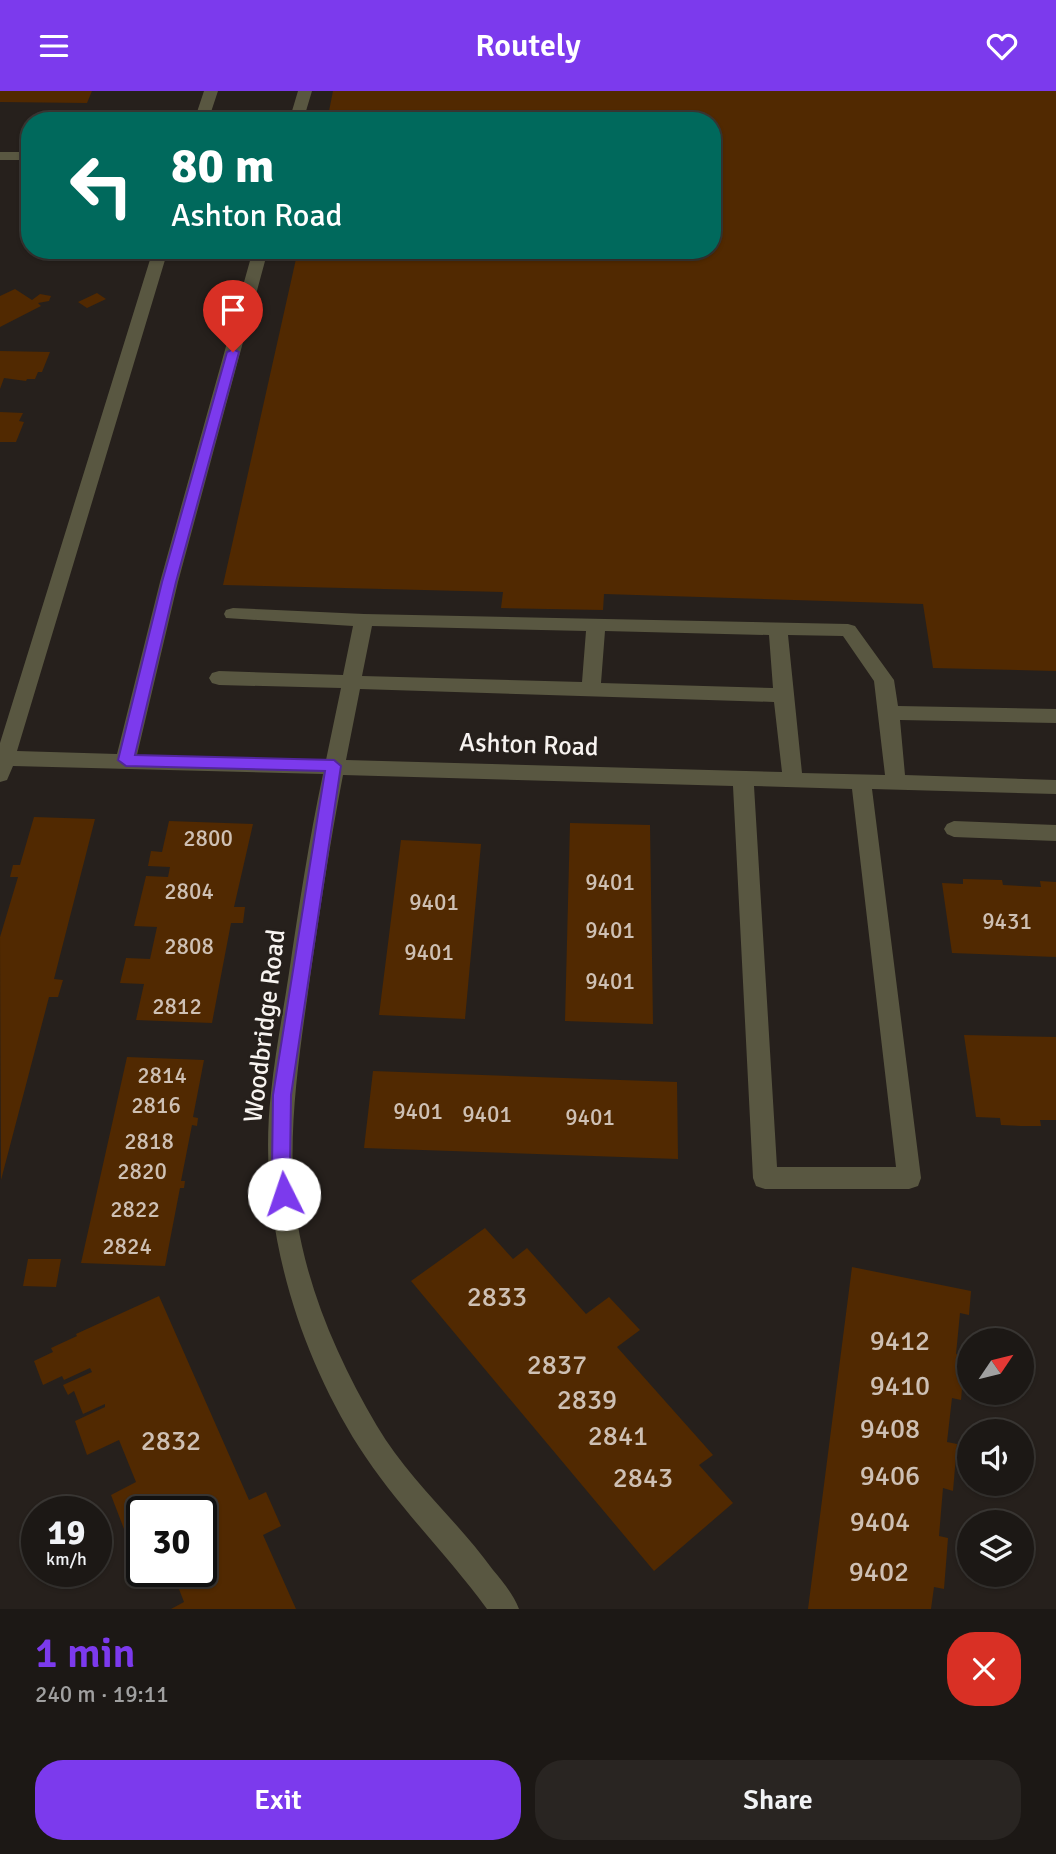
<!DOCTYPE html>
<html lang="en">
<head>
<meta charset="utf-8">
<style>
  :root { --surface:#1c1815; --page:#292522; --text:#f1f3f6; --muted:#a0a0a0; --line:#3a3734; --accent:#7c3aed }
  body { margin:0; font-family:Signika,sans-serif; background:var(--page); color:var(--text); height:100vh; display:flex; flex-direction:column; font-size:26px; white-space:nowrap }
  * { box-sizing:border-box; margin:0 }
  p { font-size:23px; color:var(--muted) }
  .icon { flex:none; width:38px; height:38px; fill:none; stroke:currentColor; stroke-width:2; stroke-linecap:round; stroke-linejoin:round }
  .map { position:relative; height:1518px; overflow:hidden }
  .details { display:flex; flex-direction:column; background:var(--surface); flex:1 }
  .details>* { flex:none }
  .guide { position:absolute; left:21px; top:21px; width:700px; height:147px; border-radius:28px; box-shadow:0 2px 5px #0004,0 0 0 2px var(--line); background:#00695c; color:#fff; overflow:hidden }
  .needle { width:46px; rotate:55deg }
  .buttons { position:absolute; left:957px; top:1237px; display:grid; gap:14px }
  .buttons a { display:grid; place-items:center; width:77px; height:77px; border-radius:50%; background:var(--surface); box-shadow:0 2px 5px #0004,0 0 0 2px var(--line); font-size:35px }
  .speed { position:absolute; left:21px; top:1405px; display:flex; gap:14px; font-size:35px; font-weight:700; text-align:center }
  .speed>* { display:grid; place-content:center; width:91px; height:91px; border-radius:50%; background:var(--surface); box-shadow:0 2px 5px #0004,0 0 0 2px var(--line); line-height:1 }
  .speed small { font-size:18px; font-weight:400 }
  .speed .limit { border:4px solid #111; border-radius:10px; background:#fff; color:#111 }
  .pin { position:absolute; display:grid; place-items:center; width:60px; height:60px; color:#fff; margin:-72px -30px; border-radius:50% 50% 50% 0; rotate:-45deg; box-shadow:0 0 7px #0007 }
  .pin .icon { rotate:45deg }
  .me { position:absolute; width:77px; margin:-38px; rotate:356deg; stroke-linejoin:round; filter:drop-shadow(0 0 5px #0008) }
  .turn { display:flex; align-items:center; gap:24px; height:147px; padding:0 35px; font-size:32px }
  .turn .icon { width:91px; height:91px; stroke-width:2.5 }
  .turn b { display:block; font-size:49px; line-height:60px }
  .round { display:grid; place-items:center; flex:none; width:74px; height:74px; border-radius:28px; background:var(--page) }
  .headline { display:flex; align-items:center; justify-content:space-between; height:119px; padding:0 35px }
  h1 { font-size:42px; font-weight:600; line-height:52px; color:var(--accent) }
  .button { display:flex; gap:14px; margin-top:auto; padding:14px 35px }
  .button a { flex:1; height:80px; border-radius:28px; background:var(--accent); color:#fff; font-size:28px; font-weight:600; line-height:80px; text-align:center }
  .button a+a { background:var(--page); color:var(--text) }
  header { display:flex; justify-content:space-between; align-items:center; height:91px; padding:0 35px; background:var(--accent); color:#fff; font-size:32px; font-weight:600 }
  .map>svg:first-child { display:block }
  .building { fill:#512901 }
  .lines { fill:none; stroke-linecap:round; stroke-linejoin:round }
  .minor { fill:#595741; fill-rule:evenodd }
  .route { fill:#7c3aed; stroke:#51269a; stroke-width:2 }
  .labels { text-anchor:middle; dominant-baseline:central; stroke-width:5; stroke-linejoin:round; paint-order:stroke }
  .number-label { font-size:23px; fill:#cec0b4 }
  .street-label { font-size:26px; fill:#f7f3f0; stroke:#26201c }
  .near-number-label { font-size:28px; fill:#cec0b4 }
</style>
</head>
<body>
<header><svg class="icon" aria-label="menu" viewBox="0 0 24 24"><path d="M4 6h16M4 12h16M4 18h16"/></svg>Routely<svg class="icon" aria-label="heart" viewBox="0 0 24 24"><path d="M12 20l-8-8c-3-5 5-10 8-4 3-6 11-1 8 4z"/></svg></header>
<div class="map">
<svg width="1056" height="1518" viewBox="0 0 1056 1518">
  <rect width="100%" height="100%" fill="#26201c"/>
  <!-- building -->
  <path class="building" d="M0 0H92L87 12 0 11Z
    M333 0H1056V580L933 577 923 513 604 503 603 519 501 517 503 501 223 494 298 159H712V30H327Z
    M15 198 32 209 40 203 51 205 49 210 38 212 41 215 0 236V205Z
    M97 202 106 208 87 217 78 211Z
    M0 260 50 261 42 281H38L35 288H27L26 290 4 287 0 298Z
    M0 321 23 322 19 330 24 331 16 351H0Z
    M34 726 95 728 54 888 63 889 58 906H49L1 1089 0 846 18 786H10L13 774H20Z
    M169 730 253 733 234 816H245L243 832H231L212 932 136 929 144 893 120 892 126 867 150 868 157 836 134 835 146 785 168 786 170 776 148 775 151 760 162 761Z
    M570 732 650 734 653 933 565 930Z
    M401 749 481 753 465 928 379 924Z
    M963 788 1002 789 1003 794 1041 796 1040 790 1056 791V866L952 862 942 792 963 793Z
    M964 944 1056 946V1029H1040L1041 1035H1021L1001 1034 1000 1027 976 1026Z
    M127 966 204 969 193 1026 198 1027 197 1035 192 1034 181 1090H185L184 1097H180L165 1175 81 1172Z
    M373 980 677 991 678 1068 364 1057Z
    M485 1137 513 1168 527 1157 586 1223 609 1206 640 1239 617 1256 713 1364 699 1374 733 1412 654 1480 411 1190Z
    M28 1168H61L56 1196 23 1195Z
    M852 1176 971 1200 969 1224 960 1222 956 1263 965 1264 961 1309 952 1307 947 1351 957 1353 953 1400 943 1397 939 1445 948 1447 944 1498 934 1496 931 1518H808Z
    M159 1205 249 1409 266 1401 281 1435 263 1444 296 1518H171L184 1511 172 1480H201V1421H142V1429L124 1438 111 1404 136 1391 119 1349 87 1364 75 1330 105 1316V1313L83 1323 74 1300 68 1304 63 1294 92 1281 90 1277 64 1289 62 1285 43 1294 34 1270 53 1261 51 1257 77 1245 76 1243Z"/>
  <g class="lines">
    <!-- minor -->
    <path class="minor" d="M204 0H218L208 30H194Z
      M298 0H312L303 30H289Z
      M0 61H30V69H0Z
      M153 159H168L17 660 117 663 160 491 253 159H268L178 491 137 664 326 669 341 597 219 594 212 592 209 587 212 582 219 580 343 584 353 535 226 527 224 523 226 519 233 517 364 523 848 533 855 535 894 589 898 615 1056 618V632L900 629 905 684 1056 689V703L872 698 921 1087 918 1095 909 1098H765L756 1095 753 1087 733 695 343 684C330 751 320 819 310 887 298 974 282 1068 302 1155 316 1218 344 1279 377 1335 408 1388 457 1429 493 1479 503 1491 513 1503 519 1518H487C447 1463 396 1414 359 1356 294 1253 257 1124 271 1002 275 962 283 922 289 882 299 815 309 749 323 683L13 675 7 689 0 691V652ZM372 535 586 540 582 591 362 585ZM605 540 769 544 773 597 601 592ZM788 544 843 545 874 590 885 684 802 682ZM360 598 774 611 782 681 346 669ZM754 695 852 698 896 1076H777Z
      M954 730 1056 734V750L954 746 947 743 944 738 947 733Z"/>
  </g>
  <!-- route -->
  <path class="route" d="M233 258 239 261 176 491 135 664 334 669 341 675 291 1004 290 1078 293 1103 290 1109 284 1111 277 1109 272 1078 273 1004 325 680 126 675 118 669 162 491 227 261Z"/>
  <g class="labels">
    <!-- number labels -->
    <g class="number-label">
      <text x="208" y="747">2800</text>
      <text x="610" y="791">9401</text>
      <text x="189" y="800">2804</text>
      <text x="434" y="811">9401</text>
      <text x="1007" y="830">9431</text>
      <text x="610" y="839">9401</text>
      <text x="189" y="855">2808</text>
      <text x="429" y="861">9401</text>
      <text x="610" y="890">9401</text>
      <text x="177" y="915">2812</text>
      <text x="162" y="984">2814</text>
      <text x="156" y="1014">2816</text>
      <text x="418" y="1020">9401</text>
      <text x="487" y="1023">9401</text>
      <text x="590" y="1026">9401</text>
      <text x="149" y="1050">2818</text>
      <text x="142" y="1080">2820</text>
      <text x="135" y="1118">2822</text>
      <text x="127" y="1155">2824</text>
    </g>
    <!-- street labels -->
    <g class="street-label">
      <text transform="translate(529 654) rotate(2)">Ashton Road</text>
      <text transform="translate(265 935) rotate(-83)">Woodbridge Road</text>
    </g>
    <!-- near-number labels -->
    <g class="near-number-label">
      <text x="497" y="1206">2833</text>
      <text x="900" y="1250">9412</text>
      <text x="557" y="1274">2837</text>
      <text x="900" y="1295">9410</text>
      <text x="587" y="1309">2839</text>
      <text x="890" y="1338">9408</text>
      <text x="618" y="1345">2841</text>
      <text x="171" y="1350">2832</text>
      <text x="890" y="1385">9406</text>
      <text x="643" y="1387">2843</text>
      <text x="880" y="1431">9404</text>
      <text x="879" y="1481">9402</text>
    </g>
  </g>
</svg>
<div class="buttons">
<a><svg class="needle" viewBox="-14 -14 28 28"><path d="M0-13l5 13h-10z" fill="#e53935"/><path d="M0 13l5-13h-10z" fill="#a0a0a0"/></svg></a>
<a><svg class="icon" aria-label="sound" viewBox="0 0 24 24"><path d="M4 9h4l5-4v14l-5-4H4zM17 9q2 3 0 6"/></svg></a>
<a><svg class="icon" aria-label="layers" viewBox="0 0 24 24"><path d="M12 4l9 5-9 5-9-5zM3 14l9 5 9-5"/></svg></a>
</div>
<div class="speed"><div>19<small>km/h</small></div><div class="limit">30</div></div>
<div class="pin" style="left:233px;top:261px;background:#d93025"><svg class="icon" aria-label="arrive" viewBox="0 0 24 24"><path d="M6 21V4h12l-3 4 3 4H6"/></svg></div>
<svg class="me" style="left:284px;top:1103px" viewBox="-20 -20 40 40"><circle r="19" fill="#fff"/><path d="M0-13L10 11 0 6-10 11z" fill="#7c3aed"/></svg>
<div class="guide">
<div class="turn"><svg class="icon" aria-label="left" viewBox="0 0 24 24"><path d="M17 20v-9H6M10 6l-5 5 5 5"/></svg><div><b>80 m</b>Ashton Road</div></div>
</div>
</div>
<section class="details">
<div class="headline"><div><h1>1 min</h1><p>240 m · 19:11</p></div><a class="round" style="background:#d93025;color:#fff"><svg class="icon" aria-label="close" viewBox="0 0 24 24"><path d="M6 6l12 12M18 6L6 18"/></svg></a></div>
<div class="button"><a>Exit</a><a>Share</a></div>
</section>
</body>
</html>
